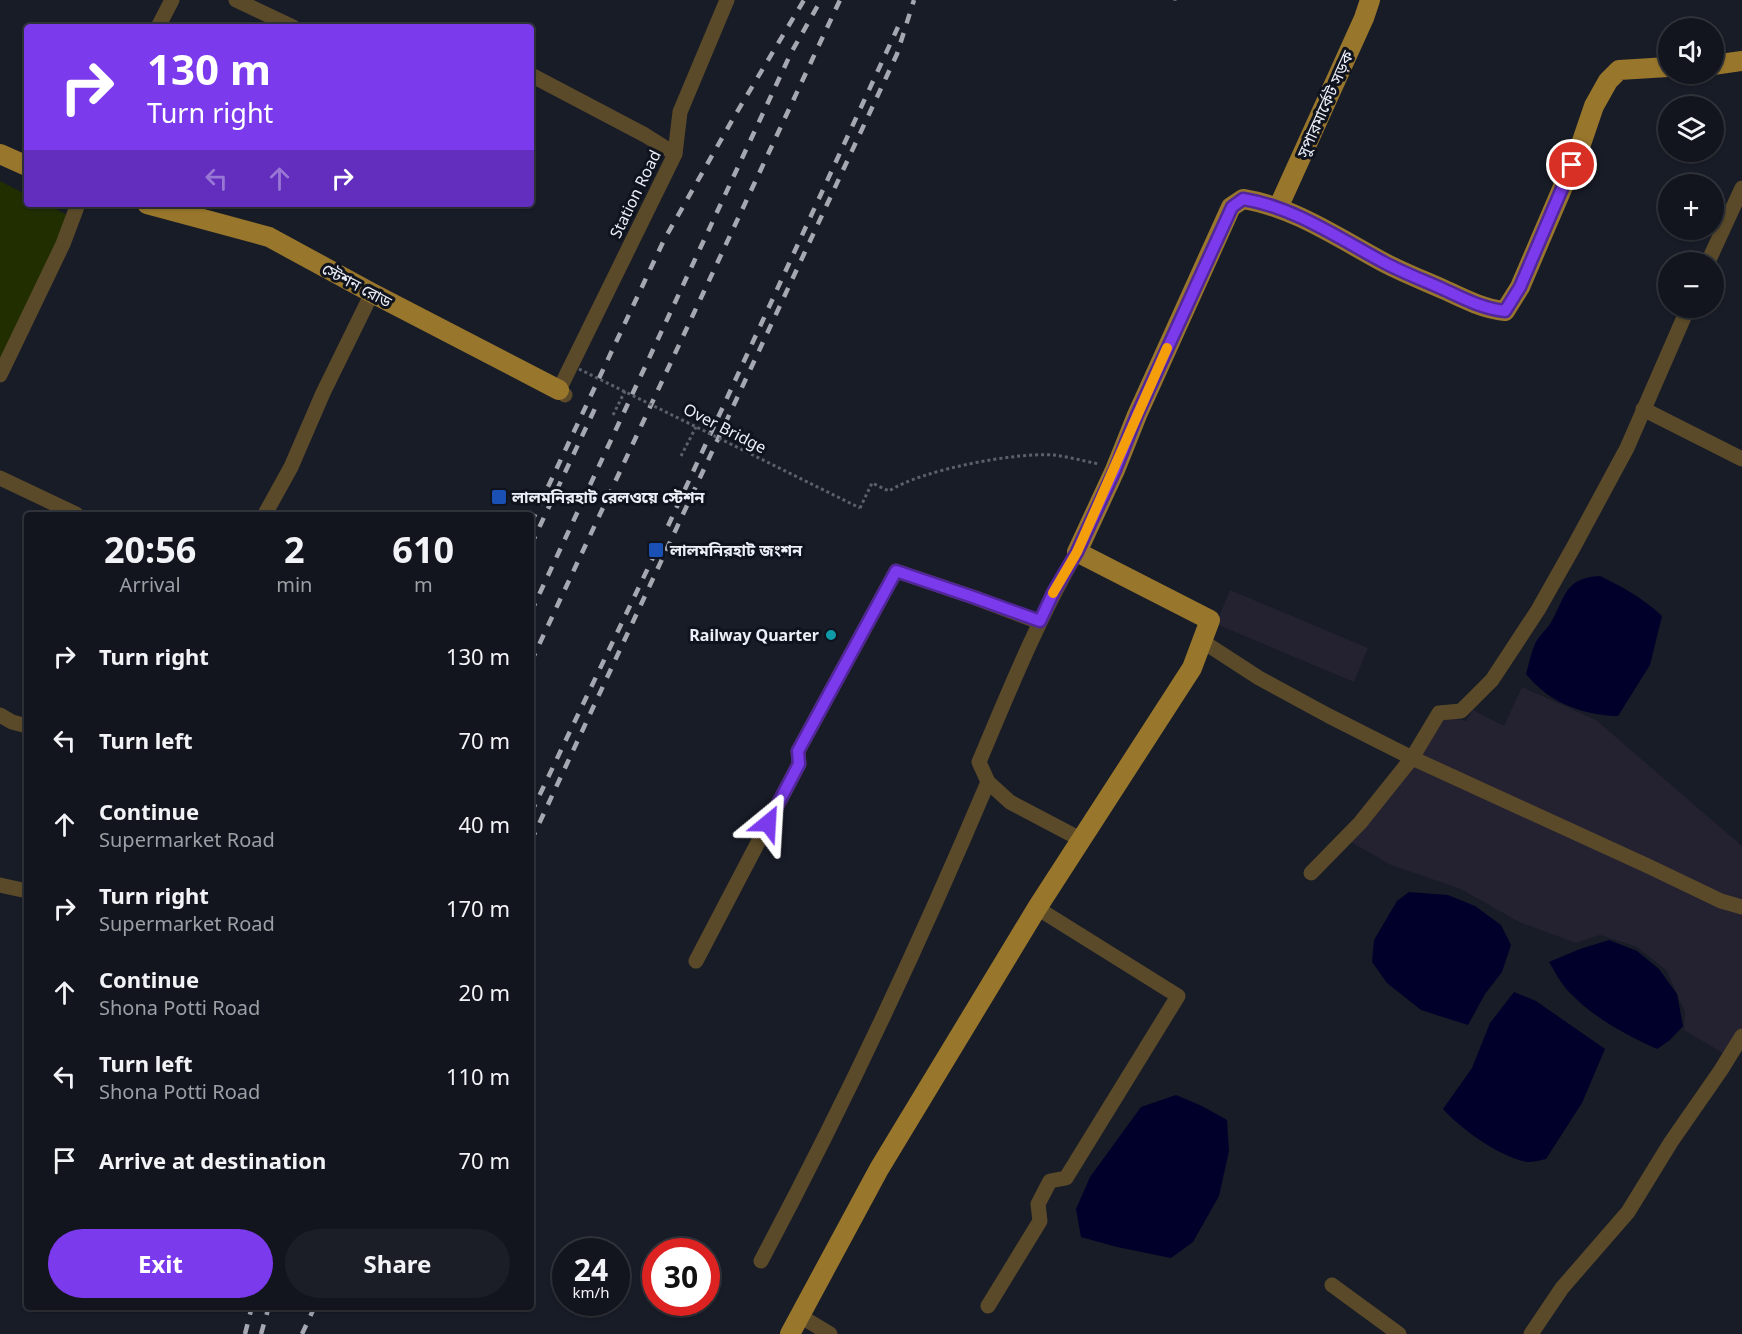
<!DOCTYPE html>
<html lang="en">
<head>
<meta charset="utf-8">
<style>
  :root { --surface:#12151d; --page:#1b1e26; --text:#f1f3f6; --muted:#9c9fa4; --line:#31343b; --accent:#7c3aed }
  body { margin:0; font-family:"Noto Sans","Noto Sans Bengali",sans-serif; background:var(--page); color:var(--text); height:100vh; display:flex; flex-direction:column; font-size:22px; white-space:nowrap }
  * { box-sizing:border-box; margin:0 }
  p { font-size:20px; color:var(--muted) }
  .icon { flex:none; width:33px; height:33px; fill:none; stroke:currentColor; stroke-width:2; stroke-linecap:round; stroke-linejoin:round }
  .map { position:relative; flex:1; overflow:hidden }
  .panel { position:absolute; left:24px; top:512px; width:510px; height:798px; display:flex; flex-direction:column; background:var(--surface); border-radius:6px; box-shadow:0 2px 4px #0004,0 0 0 2px var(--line) }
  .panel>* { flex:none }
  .guide { position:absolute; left:24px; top:24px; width:510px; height:183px; border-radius:6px; box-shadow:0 2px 4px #0004,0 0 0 2px var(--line); background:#7c3aed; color:#fff; overflow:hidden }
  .fabs { position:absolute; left:1658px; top:18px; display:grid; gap:12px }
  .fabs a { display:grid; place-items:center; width:66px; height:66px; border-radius:50%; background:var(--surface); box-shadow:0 2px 4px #0004,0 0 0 2px var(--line); font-size:30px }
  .speed { position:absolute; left:552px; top:1238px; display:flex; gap:12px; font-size:30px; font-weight:700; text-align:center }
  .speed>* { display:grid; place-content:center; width:78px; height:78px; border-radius:50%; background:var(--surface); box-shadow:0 2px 4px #0004,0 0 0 2px var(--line); line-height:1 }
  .speed small { font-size:15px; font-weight:400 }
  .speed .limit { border:9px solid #d22; background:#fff; color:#111 }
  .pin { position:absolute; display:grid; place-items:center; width:51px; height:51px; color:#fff; margin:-26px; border:3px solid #fff; border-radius:50%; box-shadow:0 2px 6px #0007 }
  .me { position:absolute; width:66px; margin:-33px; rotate:27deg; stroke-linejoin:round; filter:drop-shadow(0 0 4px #0008) }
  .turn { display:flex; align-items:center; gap:21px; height:126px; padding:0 24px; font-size:27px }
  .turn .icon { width:78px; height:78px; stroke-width:2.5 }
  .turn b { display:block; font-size:42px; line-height:51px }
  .lanes { display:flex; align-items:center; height:57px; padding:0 24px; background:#0003; justify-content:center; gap:30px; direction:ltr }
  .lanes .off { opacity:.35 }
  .eta { display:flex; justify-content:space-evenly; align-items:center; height:102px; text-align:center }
  .eta b { font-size:36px; font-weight:700; line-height:42px }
  .cta { display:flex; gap:12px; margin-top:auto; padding:12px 24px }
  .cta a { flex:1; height:69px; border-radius:36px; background:var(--accent); color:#fff; font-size:24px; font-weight:700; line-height:69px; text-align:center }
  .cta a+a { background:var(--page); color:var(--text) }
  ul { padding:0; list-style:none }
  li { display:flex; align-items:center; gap:18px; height:84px; padding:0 24px }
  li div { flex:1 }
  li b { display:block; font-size:22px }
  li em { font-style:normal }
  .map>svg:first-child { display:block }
  .commercial { fill:#242131 }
  .green { fill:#202e00 }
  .water { fill:#01002a }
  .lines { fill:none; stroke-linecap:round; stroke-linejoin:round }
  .path { stroke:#5c606a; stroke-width:3; stroke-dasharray:3 3; stroke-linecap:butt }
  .minor { stroke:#5a4a29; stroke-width:15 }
  .major { stroke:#98762c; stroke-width:20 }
  .rail { stroke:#a5a8b1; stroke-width:4.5; stroke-dasharray:10 10; stroke-linecap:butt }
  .path-bridge { stroke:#5c606a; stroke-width:3; stroke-dasharray:3 3; stroke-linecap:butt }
  .route-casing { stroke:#51269a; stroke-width:15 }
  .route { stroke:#7c3aed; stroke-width:10 }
  .slow { stroke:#f59e0b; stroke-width:10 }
  .transit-dot { fill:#1a4fb4; stroke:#0f131e; stroke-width:2 }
  .culture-dot { fill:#0f9aa8; stroke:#0f131e; stroke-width:2 }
  .labels { text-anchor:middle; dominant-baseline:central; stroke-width:6; stroke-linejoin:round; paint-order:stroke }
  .street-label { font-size:16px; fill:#ebeef6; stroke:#0f131e }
  .poi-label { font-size:16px; font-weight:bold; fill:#ebeef6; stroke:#0f131e; text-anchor:start }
</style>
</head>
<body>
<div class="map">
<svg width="1742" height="1334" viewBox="0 0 1742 1334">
  <rect width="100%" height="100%" fill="#181c27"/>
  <!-- commercial -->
  <path class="commercial" d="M1230 590 1368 648 1354 682 1216 624Z
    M1522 687 1596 720 1742 846V907L1412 758 1439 716 1466 721 1473 710 1504 726Z
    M1408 761 1742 911V1028L1726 1055 1684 1030 1685 1012 1667 971 1637 947 1600 935 1576 943 1519 922 1461 889 1391 865 1351 842Z"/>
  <!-- green -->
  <path class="green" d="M0 181 27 195V204H46L73 218 0 374Z"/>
  <!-- water -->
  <path class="water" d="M1600 576C1623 587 1644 599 1662 616L1650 665 1618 716C1592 716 1563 707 1543 691 1537 686 1531 680 1526 674 1529 664 1531 652 1536 642 1539 636 1546 630 1550 624 1566 598 1563 578 1600 576Z
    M1409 892 1448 895 1475 906 1501 925 1511 945 1502 972 1485 994 1468 1025 1421 1010 1387 983 1372 962 1374 940 1397 901Z
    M1609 940 1637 951 1659 969 1677 994 1683 1026 1670 1040 1657 1049C1626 1035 1594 1018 1570 993 1561 984 1555 972 1549 962L1580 949Z
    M1514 992 1536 1001 1605 1049 1582 1103 1546 1159C1540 1160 1534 1162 1528 1162 1501 1158 1461 1129 1443 1109L1472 1068 1490 1023Z
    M1176 1095 1202 1106 1227 1120 1229 1151 1219 1196 1193 1242 1171 1258 1117 1247 1081 1237 1076 1209 1090 1177 1141 1107Z"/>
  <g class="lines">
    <!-- path -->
    <path class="path" d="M1175 1V0
      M613 415 625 391
      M681 456 696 427
      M860 508 872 483 889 491C921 470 1015 452 1054 455 1069 457 1084 461 1099 464"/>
    <!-- minor -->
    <path class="minor" d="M236 0 293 27
      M158 27 172 0
      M531 75 645 135 675 154
      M1708 262 1742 188
      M0 375 63 244 78 204
      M565 395 559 390 675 154 680 112 727 0
      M1643 409 1742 459
      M0 478 76 514
      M265 514 291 467 323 393 372 293
      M1202 641 1259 678 1329 716 1412 758 1648 866 1721 901 1742 907
      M0 715 12 722 27 726
      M988 782 1010 802 1082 840
      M1311 873 1360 823 1412 758 1439 713 1461 711 1492 680 1538 610 1573 548 1627 448 1688 308
      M0 885 27 891
      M696 961 799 764 798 751 896 571 973 597 1039 622
      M761 1261C844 1105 919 945 988 782L979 762C1009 691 1038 619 1077 552
      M1332 1285 1399 1334
      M988 1306 1040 1221 1038 1204 1050 1181 1066 1178 1178 996 1037 908
      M800 1316 830 1334
      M1531 1334 1562 1288 1628 1212 1671 1142 1721 1070 1742 1036"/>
    <!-- major -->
    <path class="major" d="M1713 65 1742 61
      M0 154 27 166
      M147 204 269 237 372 293 559 390
      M1278 208 1364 18 1370 0
      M790 1334 879 1169 1037 908 1192 668 1210 620 1077 552 1115 470 1137 415 1231 207 1243 199C1294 207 1340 239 1385 263 1404 273 1425 281 1445 290 1464 299 1484 309 1505 311L1520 287 1580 147 1594 106 1608 81 1619 70 1668 67"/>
    <!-- rail -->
    <path class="rail" d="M531 523 664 240 734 117 804 0
      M668 526 898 27
      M531 545 598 402
      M531 612 791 53 821 0
      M531 662 840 0
      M531 813 659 545
      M531 841 897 54 914 0
      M245 1334 252 1306
      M261 1334 269 1306
      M302 1334 315 1306"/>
    <!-- path-bridge -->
    <path class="path-bridge" d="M579 369 860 508"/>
  </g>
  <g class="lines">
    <defs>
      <path id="route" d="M768 823 799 764 798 751 896 571 973 597 1040 621 1054 591 1077 552 1115 470 1137 415 1232 207 1243 199C1294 207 1340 239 1385 263 1404 273 1425 281 1445 290 1464 299 1484 309 1505 311L1520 287 1572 165"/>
    </defs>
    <!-- route casing -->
    <use href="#route" class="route-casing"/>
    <!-- route -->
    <use href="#route" class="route"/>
    <!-- slow -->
    <path class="slow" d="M1053 593 1077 552 1167 348"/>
  </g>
  <!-- markers -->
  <g class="transit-dot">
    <rect x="491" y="489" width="16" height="16" rx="3"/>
    <rect x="648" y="542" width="16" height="16" rx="3"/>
  </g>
  <circle class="culture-dot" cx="831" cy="635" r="6"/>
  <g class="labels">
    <!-- street labels -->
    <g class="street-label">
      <text transform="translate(1325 104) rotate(-66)">সুপারমার্কেট সড়ক</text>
      <text transform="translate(635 194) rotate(-64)">Station Road</text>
      <text transform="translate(357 285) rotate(28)">স্টেশন রোড</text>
      <text transform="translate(725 428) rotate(27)">Over Bridge</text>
    </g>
    <!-- poi labels -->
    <g class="poi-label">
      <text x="512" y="497">লালমনিরহাট রেলওয়ে স্টেশন</text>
      <text x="670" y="550">লালমনিরহাট জংশন</text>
      <text x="819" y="635" text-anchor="end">Railway Quarter</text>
    </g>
  </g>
</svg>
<div class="fabs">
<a><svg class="icon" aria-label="sound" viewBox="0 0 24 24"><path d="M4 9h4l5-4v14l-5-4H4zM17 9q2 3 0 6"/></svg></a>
<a><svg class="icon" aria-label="layers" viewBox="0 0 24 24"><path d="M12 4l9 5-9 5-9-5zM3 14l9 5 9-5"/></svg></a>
<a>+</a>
<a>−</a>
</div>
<div class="speed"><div>24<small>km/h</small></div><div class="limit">30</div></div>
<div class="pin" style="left:1572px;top:165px;background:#d93025"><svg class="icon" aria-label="arrive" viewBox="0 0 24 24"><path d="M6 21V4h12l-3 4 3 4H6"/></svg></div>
<svg class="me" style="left:768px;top:823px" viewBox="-20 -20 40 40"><path d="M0-17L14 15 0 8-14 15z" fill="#7c3aed" stroke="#fff" stroke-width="4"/></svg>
<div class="guide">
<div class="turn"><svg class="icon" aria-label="right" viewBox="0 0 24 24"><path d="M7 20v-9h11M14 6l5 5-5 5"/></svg><div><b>130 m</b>Turn right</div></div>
<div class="lanes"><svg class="icon off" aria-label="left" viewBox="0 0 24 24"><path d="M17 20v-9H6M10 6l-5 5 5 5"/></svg><svg class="icon off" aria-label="ahead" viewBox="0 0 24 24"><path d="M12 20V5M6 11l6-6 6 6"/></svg><svg class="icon" aria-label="right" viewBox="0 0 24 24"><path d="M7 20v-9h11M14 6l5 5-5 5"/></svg></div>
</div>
<section class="panel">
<div class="eta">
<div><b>20:56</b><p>Arrival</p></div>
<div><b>2</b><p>min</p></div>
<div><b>610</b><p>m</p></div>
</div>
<ul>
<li><svg class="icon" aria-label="right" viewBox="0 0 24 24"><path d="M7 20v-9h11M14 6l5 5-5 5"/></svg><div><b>Turn right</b></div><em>130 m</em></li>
<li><svg class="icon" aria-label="left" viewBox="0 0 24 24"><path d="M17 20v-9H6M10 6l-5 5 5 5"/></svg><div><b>Turn left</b></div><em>70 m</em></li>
<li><svg class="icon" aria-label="ahead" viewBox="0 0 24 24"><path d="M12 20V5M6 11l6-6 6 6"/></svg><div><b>Continue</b><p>Supermarket Road</p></div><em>40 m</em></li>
<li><svg class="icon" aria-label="right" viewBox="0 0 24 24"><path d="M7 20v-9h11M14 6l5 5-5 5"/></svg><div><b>Turn right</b><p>Supermarket Road</p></div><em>170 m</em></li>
<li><svg class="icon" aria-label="ahead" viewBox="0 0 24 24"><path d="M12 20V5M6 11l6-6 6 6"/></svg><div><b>Continue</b><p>Shona Potti Road</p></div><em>20 m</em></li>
<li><svg class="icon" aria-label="left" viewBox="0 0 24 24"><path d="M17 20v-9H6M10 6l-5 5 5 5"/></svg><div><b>Turn left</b><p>Shona Potti Road</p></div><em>110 m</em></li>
<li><svg class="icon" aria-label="arrive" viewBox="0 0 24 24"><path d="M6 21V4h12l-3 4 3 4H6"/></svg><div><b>Arrive at destination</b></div><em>70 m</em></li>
</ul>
<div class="cta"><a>Exit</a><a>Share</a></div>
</section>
</div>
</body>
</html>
